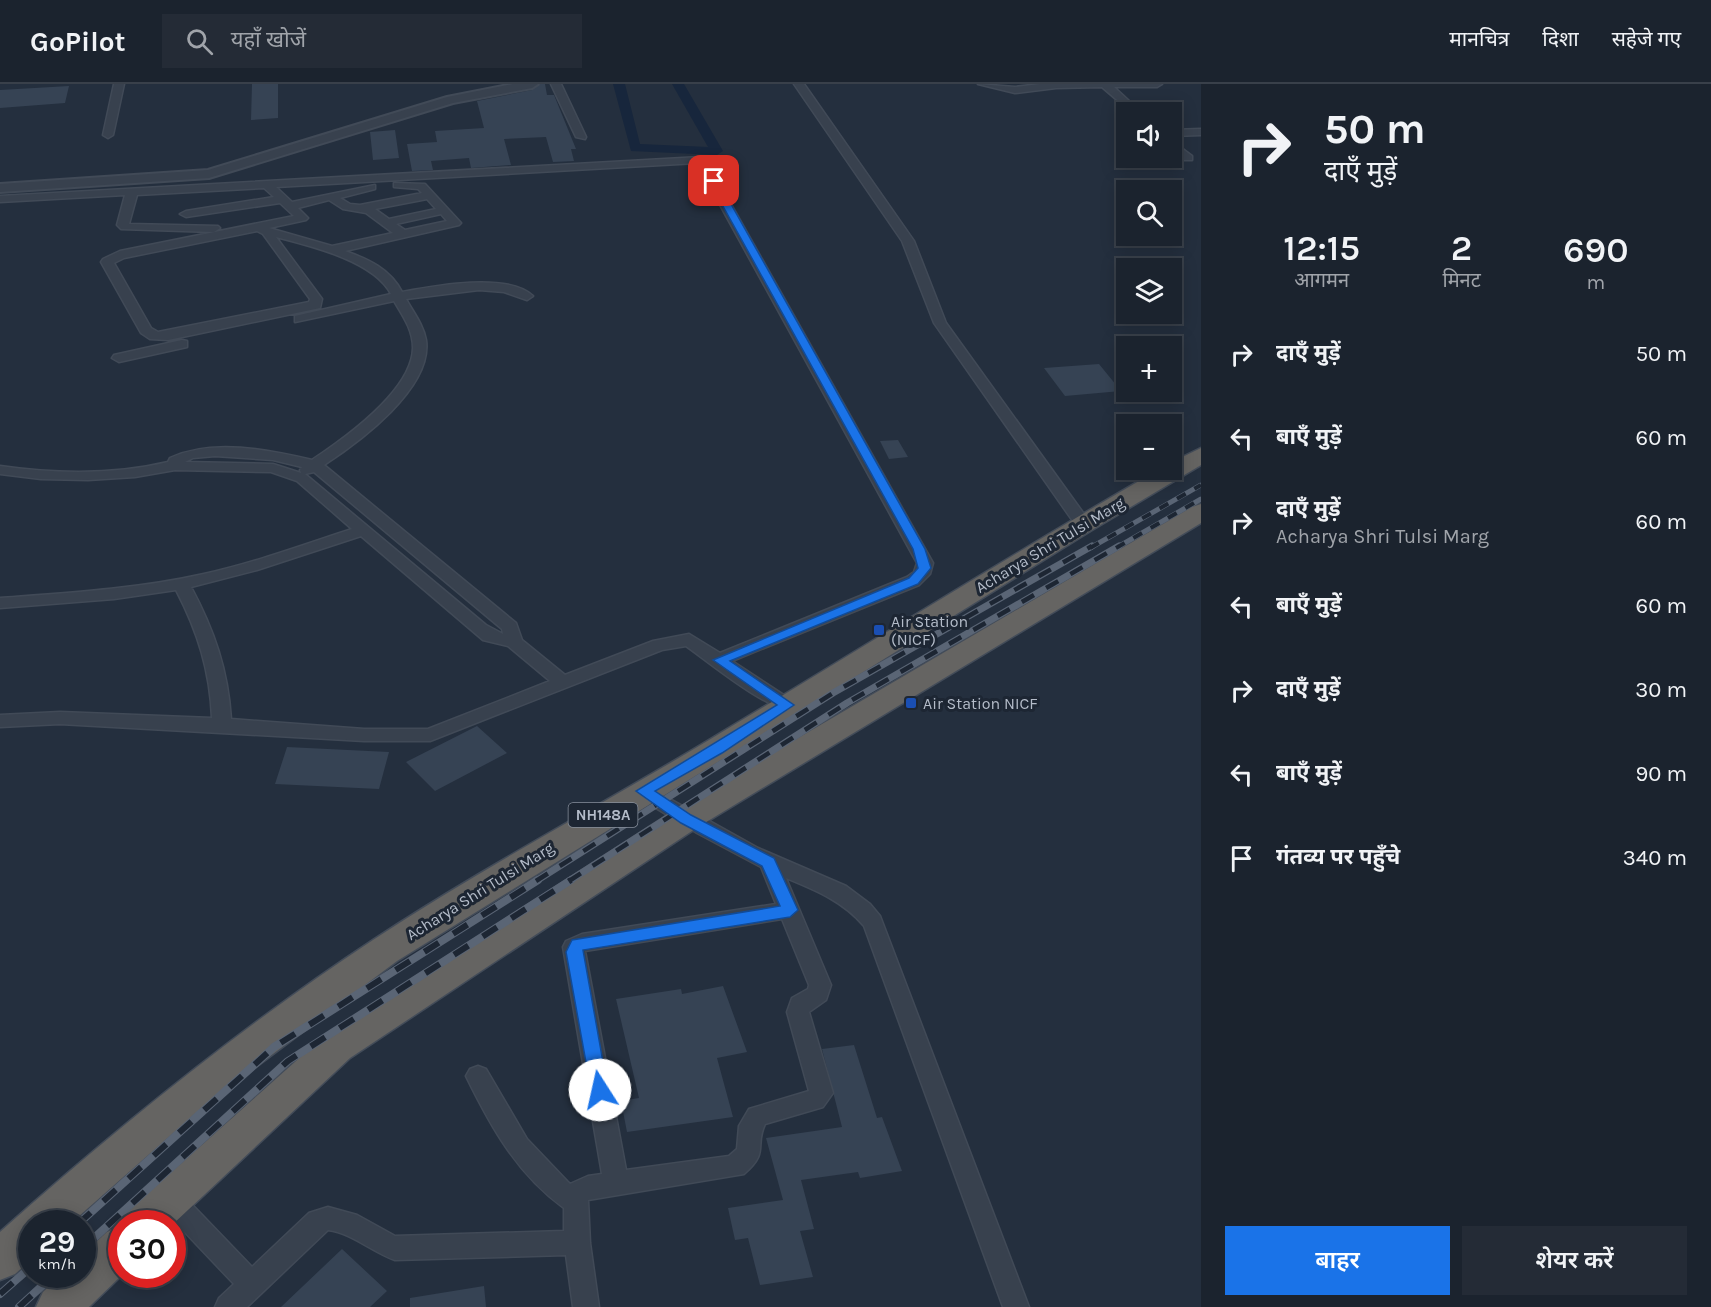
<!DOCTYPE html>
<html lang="hi">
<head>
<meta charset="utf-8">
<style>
  :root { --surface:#1b232e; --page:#242b36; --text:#f1f3f6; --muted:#a0a4aa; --line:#39404a; --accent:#1a73e8 }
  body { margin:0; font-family:Karla,"Noto Sans Devanagari",sans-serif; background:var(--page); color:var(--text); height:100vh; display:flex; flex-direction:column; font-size:22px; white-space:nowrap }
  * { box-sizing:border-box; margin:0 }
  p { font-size:20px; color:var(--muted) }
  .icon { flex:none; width:33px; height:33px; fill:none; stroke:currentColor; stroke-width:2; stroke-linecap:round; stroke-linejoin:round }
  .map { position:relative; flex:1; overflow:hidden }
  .sheet { display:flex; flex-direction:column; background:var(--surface); width:510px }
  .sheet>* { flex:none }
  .hud { background:#1b232e; color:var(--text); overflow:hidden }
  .fabs { position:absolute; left:1116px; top:18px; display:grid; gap:12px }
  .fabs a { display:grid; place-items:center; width:66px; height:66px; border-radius:0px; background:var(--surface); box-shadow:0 3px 15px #0003,0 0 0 2px var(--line); font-size:30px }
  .speed { position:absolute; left:18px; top:1126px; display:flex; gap:12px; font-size:30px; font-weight:700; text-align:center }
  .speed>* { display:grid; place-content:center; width:78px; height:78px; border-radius:50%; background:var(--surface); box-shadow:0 3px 15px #0003,0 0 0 2px var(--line); line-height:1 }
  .speed small { font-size:15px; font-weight:400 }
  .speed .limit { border:9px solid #d22; background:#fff; color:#111 }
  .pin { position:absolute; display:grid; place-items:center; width:51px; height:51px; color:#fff; margin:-26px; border-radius:12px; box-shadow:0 3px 9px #0006 }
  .me { position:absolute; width:66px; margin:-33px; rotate:350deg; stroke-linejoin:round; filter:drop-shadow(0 0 4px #0008) }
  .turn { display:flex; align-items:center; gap:21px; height:126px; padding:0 24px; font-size:27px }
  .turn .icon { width:78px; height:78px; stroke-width:2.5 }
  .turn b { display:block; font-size:42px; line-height:51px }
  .eta { display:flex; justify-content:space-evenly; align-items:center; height:102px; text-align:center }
  .eta b { font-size:36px; font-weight:600; line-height:42px }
  .cta { display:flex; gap:12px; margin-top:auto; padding:12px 24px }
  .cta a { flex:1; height:69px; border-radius:0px; background:var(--accent); color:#fff; font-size:24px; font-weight:600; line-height:69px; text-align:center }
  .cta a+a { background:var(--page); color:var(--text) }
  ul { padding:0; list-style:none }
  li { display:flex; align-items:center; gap:18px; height:84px; padding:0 24px }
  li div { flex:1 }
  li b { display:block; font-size:22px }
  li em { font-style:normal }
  header { display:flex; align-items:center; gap:36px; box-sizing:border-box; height:84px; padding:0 30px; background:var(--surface); border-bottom:2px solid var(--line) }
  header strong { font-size:28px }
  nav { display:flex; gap:33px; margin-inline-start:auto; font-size:21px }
  .search { width:420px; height:54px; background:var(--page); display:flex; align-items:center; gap:15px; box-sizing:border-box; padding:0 21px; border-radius:0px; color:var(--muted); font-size:22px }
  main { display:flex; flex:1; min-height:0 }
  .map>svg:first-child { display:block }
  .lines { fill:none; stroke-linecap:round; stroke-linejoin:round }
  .canal { fill:#17263c; fill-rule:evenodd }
  .building { fill:#364354 }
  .minor-casing { stroke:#414a57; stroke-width:3 }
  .tertiary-casing { stroke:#414a57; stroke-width:4 }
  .trunk-casing { stroke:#434c59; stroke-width:3 }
  .minor { fill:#38414e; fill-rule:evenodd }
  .tertiary { fill:#38414e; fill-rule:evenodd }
  .trunk { fill:#656462; fill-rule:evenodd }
  .rail-far2-casing { stroke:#5a6575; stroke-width:5 }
  .rail-far1-casing { stroke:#5a6575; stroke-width:7 }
  .rail-casing { stroke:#5a6575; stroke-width:8 }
  .rail-far2 { stroke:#1d2633; stroke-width:4; stroke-dasharray:10; stroke-linecap:butt }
  .rail-far1 { stroke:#1d2633; stroke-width:4.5; stroke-dasharray:14; stroke-linecap:butt }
  .rail { stroke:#1d2633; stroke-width:6; stroke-dasharray:17; stroke-linecap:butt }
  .route { fill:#1a73e8; stroke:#114b97; stroke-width:1.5 }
  .transit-dot { fill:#1a4fb4; stroke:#1d2633; stroke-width:2 }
  .labels { text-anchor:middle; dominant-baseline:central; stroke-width:6; stroke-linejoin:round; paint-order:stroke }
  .shield { fill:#1d2633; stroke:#878f9c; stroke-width:1.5 }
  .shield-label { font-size:15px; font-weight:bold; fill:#b4bcc9 }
  .street-label { font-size:16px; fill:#b4bcc9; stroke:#1d2633 }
  .poi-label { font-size:16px; fill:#b4bcc9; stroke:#1d2633; text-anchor:start }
</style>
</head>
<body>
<header>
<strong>GoPilot</strong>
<div class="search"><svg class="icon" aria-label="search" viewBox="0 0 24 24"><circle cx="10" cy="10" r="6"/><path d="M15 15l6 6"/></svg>यहाँ खोजें</div>
<nav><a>मानचित्र</a><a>दिशा</a><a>सहेजे गए</a></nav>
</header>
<main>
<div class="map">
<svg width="1201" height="1223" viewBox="0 0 1201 1223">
  <rect width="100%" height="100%" fill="#242f3e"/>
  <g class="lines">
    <!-- canal -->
    <path class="canal" d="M613 0H625L640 60 708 63 672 0H684L723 67 717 71 631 67Z"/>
  </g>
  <!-- building -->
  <path class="building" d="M252 0H278V34L251 36Z
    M540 0H545L547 11H554L576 65H571L574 77 553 78 546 53 504 55 511 81 471 84 469 74 431 77 433 86 412 87 407 60 437 58 435 47 484 44 477 17 532 6Z
    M69 2 65 19 0 24V6Z
    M395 46 399 74 373 76 370 48Z
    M1099 280 1121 307 1065 312 1044 284Z
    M898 356 908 373 889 375 880 357Z
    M477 642 507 669 435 707 406 678Z
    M287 663 389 668 379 705 275 700Z
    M723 902 747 968 717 974 733 1033 627 1048 621 1017 639 1014 616 915 681 905 682 910Z
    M854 961 877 1034 882 1033 902 1087 860 1094 858 1088 801 1096 814 1145 800 1147 813 1193 760 1201 748 1154 735 1156 728 1124 783 1116 766 1054 842 1043 822 965Z
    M342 1165 387 1207 370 1223H281Z
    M484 1202 486 1223H410V1214Z"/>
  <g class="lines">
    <defs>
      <path id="minor" d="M114 0H124L113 51 108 54 103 51Z
        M551 0H561L586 53 585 55 576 53Z
        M794 0H804L914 157 946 239 1089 437 1091 440 1089 443H1077L934 239 902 157Z
        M978 0 1015 3 1040 0H1162L1157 3H1114L1141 28H1131L1102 3 1056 4 1015 9Z
        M1201 45V51L1172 52V46Z
        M1172 57 1192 72V76H1184L1172 65Z
        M701 73 706 76 933 479 930 490 919 501 732 577 793 617 796 621 793 625C773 631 706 576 686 562L662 566 430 657H364L60 640 0 643V631L60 628 212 634C210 587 198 548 176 506L114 515 0 524V514C68 509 137 505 204 490 254 479 303 461 352 445L297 397 271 388 175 386 135 393 88 396 41 395 0 390V382C55 390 114 391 168 378L170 374C213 354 268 366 312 376 345 354 412 307 413 264 413 246 403 232 394 217L295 238V232L391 210C374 177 311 162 276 153L322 215 320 224 168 256 150 255 141 249 101 178 103 175 120 167 294 132 280 119 186 133 180 130 186 127 274 113 264 104 137 111 129 140 218 142 220 144 214 148 121 145 117 141 125 111 0 118V112ZM697 79 917 479 914 488 907 493 720 569 689 550 653 557 565 591 522 556 516 539 324 381C359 358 433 304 426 256 423 240 413 228 406 215L479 206 504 208 527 216 533 212C508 188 434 202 402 208 390 185 368 175 345 167L459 141 461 139 425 100 394 99V103L418 105 422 109 360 121 350 120 340 114 375 105V101L292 118 276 103ZM427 115 436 125 389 135 375 125ZM329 116 343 125 366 129 393 149 332 162 269 144 306 136 308 134 298 124ZM441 130 447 137 405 146 396 140ZM257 147 263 150 310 215 309 218 158 248 151 244 114 179 124 174ZM215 372 273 376 302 383 300 386 301 389 273 380 185 378 193 374ZM314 388 502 545 503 550 486 541 305 390ZM361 452 483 556 508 562 550 597 428 645H364L231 635C228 586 214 546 191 503L257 486Z
        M182 256 187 257V263L119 278 112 274 114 271Z
        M643 700 758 764 846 802 870 820 880 832 1029 1223H1003L864 842C843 817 815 806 786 794L831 901 826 916 809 928 833 1009 823 1023 765 1040C754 1064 770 1067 744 1090L588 1116 590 1159 599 1223H573L566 1171 395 1176C372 1168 352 1149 328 1146L247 1223H215L219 1214 234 1200 161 1123 158 1115 161 1107 170 1104 179 1107 252 1183 309 1129 328 1123 357 1131 395 1152 564 1147V1124C517 1090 491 1043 466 992L470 985 478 982 486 985 527 1055 567 1097 570 1100 588 1092 602 1090 563 863 566 857 582 850 776 820 761 783 697 749 636 712 633 707 636 702ZM782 835 809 901 808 905 792 914 787 928 809 1007 749 1025 739 1042 737 1065 729 1072 626 1086 585 867Z"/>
      <path id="tertiary" d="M513 0H538L532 4 453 19 209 94 0 108V100L208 86 447 13Z"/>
      <path id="trunk" d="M1201 364V381L1092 446 397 877 205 1021 70 1140H32V1175L15 1190 0 1196V1148C117 1044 241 943 373 856 482 784 598 723 709 656 859 566 1007 473 1158 386H1172V378Z
        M1201 420V439L698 743 350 974 172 1141 123 1140 129 1126 324 952 674 727 1192 423Z
        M122 1142V1191L89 1223H36L43 1208 61 1191H82V1171L107 1148Z"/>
    </defs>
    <!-- minor casing -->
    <use href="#minor" class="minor-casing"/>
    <!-- tertiary casing -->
    <use href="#tertiary" class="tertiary-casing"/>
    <!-- trunk casing -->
    <use href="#trunk" class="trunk-casing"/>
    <!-- minor -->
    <use href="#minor" class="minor"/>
    <!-- tertiary -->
    <use href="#tertiary" class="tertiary"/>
    <!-- trunk -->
    <use href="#trunk" class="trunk"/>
    <defs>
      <path id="rail-far2" d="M1090 464 1201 401
        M1116 464 1201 415"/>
      <path id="rail-far1" d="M536 797 833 609 1092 462
        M569 797 847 619 1119 462"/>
      <path id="rail" d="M78 1140 274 963 538 796
        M82 1165 288 977 571 796
        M0 1210 32 1182
        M19 1223 54 1191"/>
    </defs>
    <!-- rail-far2 casing -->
    <use href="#rail-far2" class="rail-far2-casing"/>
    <!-- rail-far1 casing -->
    <use href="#rail-far1" class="rail-far1-casing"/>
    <!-- rail casing -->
    <use href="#rail" class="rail-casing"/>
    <!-- rail-far2 -->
    <use href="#rail-far2" class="rail-far2"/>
    <!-- rail-far1 -->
    <use href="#rail-far1" class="rail-far1"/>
    <!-- rail -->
    <use href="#rail" class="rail"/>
  </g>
  <!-- route -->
  <path class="route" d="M714 94 718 97 925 465 931 484 918 500 730 577 794 621 722 669 655 707 691 731 774 774 798 826 790 833 583 866 608 1006 606 1012 600 1014 593 1012 591 1006 566 868 572 856 780 822 762 782 681 739 636 707 777 621 713 576 909 494 918 484 913 465 709 97Z"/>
  <!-- markers -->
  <g class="transit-dot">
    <rect x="873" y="540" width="12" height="12" rx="3"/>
    <rect x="905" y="613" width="12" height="12" rx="3"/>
  </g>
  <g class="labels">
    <!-- shield labels -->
    <rect class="shield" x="568.5" y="719" width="69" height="24" rx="4.5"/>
    <g class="shield-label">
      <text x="603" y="731">NH148A</text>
    </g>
    <!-- street labels -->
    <g class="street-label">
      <text transform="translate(1050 461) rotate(-31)">Acharya Shri Tulsi Marg</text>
      <text transform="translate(480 807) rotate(-32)">Acharya Shri Tulsi Marg</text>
    </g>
    <!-- poi labels -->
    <g class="poi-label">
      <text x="891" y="537">Air Station<tspan x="891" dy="18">(NICF)</tspan></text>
      <text x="923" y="619">Air Station NICF</text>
    </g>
  </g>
</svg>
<div class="fabs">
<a><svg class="icon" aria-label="sound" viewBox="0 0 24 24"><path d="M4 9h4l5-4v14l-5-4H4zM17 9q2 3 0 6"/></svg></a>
<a><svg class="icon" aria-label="search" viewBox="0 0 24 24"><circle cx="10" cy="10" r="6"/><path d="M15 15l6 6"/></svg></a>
<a><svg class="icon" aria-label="layers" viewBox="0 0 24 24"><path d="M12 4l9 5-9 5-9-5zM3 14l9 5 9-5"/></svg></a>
<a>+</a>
<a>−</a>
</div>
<div class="speed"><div>29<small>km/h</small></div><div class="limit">30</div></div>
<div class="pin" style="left:714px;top:97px;background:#d93025"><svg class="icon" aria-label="arrive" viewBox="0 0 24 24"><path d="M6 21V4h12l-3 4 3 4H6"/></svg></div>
<svg class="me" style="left:600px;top:1006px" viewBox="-20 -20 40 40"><circle r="19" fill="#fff"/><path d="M0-13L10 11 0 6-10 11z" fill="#1a73e8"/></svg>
</div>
<section class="sheet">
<div class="hud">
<div class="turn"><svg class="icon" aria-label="right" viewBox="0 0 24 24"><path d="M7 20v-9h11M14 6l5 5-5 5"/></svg><div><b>50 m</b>दाएँ मुड़ें</div></div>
</div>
<div class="eta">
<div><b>12:15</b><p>आगमन</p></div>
<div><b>2</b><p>मिनट</p></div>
<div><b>690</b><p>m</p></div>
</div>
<ul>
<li><svg class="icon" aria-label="right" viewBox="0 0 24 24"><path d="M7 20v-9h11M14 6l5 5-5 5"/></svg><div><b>दाएँ मुड़ें</b></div><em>50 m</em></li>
<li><svg class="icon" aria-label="left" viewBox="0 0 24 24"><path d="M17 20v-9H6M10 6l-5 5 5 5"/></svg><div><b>बाएँ मुड़ें</b></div><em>60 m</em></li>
<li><svg class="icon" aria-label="right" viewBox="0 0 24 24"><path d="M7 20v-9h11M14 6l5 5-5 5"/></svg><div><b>दाएँ मुड़ें</b><p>Acharya Shri Tulsi Marg</p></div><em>60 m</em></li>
<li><svg class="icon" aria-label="left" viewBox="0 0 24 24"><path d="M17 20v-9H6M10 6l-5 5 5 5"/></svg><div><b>बाएँ मुड़ें</b></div><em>60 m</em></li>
<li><svg class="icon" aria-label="right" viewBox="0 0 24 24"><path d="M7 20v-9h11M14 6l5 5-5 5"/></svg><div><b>दाएँ मुड़ें</b></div><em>30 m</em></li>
<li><svg class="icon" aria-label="left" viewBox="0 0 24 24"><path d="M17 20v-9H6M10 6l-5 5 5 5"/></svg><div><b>बाएँ मुड़ें</b></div><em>90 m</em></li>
<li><svg class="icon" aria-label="arrive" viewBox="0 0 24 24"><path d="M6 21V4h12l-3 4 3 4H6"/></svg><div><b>गंतव्य पर पहुँचे</b></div><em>340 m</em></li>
</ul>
<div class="cta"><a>बाहर</a><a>शेयर करें</a></div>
</section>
</main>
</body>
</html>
